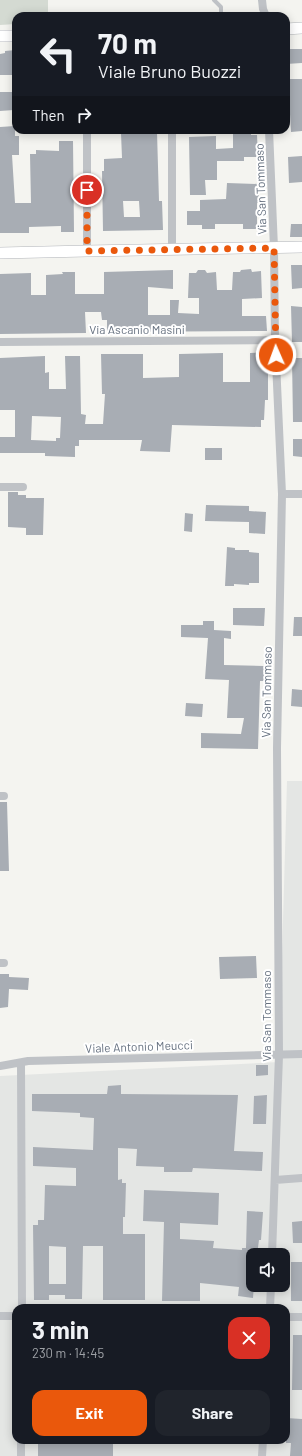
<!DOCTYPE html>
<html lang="en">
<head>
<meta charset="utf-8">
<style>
  :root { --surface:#171b24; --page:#20242c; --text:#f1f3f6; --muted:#9ea1a6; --accent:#ea580c }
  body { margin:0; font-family:Barlow,sans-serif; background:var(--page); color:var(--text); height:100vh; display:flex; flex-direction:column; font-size:15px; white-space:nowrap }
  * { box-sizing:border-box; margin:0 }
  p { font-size:13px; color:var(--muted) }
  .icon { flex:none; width:22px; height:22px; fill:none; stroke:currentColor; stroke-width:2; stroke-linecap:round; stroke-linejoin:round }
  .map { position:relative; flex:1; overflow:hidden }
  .sheet { position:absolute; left:12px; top:1304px; width:278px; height:140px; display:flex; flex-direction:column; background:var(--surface); border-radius:12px; box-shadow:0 2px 10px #0003 }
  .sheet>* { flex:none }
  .hud { position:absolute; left:12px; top:12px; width:278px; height:122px; border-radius:12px; box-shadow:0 2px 10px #0003; background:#171b24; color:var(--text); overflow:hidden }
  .fabs { position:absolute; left:246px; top:1248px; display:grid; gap:8px }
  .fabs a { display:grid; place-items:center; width:44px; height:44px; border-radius:8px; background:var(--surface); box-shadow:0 2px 10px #0003; font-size:20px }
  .pin { position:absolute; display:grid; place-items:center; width:34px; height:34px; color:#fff; margin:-17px; border:2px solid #fff; border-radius:50%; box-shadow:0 1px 4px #0007 }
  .me { position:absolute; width:44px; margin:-22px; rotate:358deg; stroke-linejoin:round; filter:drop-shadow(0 0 3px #0008) }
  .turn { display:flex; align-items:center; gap:14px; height:84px; padding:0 20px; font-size:18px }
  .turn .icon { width:52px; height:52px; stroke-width:2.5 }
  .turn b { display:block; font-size:28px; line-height:34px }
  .then { display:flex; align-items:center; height:38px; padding:0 20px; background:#0003; gap:8px; font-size:15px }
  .round { display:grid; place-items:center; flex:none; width:42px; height:42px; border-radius:12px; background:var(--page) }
  .summary { display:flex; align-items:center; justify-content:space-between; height:68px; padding:0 20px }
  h1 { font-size:24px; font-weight:700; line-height:30px }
  .button { display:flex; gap:8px; margin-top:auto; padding:8px 20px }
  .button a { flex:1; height:46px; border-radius:12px; background:var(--accent); color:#fff; font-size:16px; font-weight:700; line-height:46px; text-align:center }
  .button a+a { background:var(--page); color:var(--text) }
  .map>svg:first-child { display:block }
  .built { fill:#e4e6e4; fill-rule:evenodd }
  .green { fill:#d4dad2 }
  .building { fill:#a8adb4; fill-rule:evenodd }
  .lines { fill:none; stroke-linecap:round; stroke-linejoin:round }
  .secondary-casing { stroke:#b2b5ba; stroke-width:12 }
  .lane { stroke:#bfc2c6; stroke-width:4 }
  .street { stroke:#bfc2c6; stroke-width:8 }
  .secondary { stroke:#fff; stroke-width:11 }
  .route { stroke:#ea580c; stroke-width:7; stroke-dasharray:0 12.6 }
  .labels { text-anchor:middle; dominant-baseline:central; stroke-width:4; stroke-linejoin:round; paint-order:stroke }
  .street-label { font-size:12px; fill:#65707f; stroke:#fff }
</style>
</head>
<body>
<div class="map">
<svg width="302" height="1456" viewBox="0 0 302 1456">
  <rect width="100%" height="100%" fill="#f4f4f0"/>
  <!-- built -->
  <path class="built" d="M287 781H302V1456H0V1076L279 1062ZM253 1255H283V1285H253ZM16 1308H286V1440H16Z"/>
  <!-- green -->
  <path class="green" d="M0 0H48V16H16V24L0 25Z"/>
  <!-- building -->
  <path class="building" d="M286 49H302V63L286 64Z
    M16 50V75H0V54L5 53V51Z
    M288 79H302V131L291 132Z
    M0 92H14V110L0 111Z
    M15 126V136H19V155H12L15 203H31L30 154H36V150L59 151V141H73L74 232H61V226L29 227V233H0V127Z
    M128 130H136V132H157L159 201H162L163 230 103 231 102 171H104V159L122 158 121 133 129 134ZM123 201H139L140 217H124Z
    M233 130H251V135H257L258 157H244V161H217V180H205L206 195H190L189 137 216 136V149L233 148Z
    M302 156V182L289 183 288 157Z
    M227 183 259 184V203H257V229H243V224H215V229H202V225H187V211H200V200L226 199Z
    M291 224H302V237H290Z
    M291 265H302V288L292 289Z
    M251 269 252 272 261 271 262 298 242 299V316H266L267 331 107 332V320H102L101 312H85L86 333 0 334V274L31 273V295H46V275L63 274 62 272H75V294H104V272L173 270V289L148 287V315H170V300H179L178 313 199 314V298H188L189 273H196L198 270H205L207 273 216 272 217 290H232L233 272H240L241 270Z
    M291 306 302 307V342H292Z
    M268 352V400H265L264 420H261V427L172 425 170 452 140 451 142 440H79V446H75V457L45 456V453H0V437H15V410H0V358L45 356V373L49 372V389H66L65 356H80L81 414 86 415 85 424H103L105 394H102L101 354H143V378L179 377V354L223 353V382H250V353ZM32 416 61 417 60 438H56V441L31 440Z
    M292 358H302V422H293Z
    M293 439H302V457L293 456Z
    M205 448H222V460H205Z
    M8 492H18V495H26V498H44L43 535H26V528L8 527Z
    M206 505 249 506V511L266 512 265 534 249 533V522L205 521Z
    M185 513 193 514 192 532 184 531Z
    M227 547 235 548V550H249V552L259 553V583H249V585L234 584V586H225Z
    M233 608H265L264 626 233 625Z
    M294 617H302V636H293Z
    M203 621H214V630L231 631V639L224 638V665L264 666V681H260L258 749 201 748V733L241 734 244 718H227L229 680 205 679 208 638 181 637V625H203Z
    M292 689 302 690V707L291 706Z
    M186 703 203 704 202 717 185 716Z
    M0 802H7L9 871H0Z
    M256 956 257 978 220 979 219 957Z
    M0 974H9V977L29 978 28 990 9 989 8 1007 0 1008Z
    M256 1065H268V1075L256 1076Z
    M121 1085V1094L238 1095 234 1151 263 1152 262 1171 193 1168 192 1172H164V1167L136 1166 137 1149 118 1148V1180L122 1179V1183H126L125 1217H123V1234H145V1300H103V1246H83L82 1299H65V1295H49V1300H34L33 1225H38V1220H44L45 1185 76 1186V1168L33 1166V1147L93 1150 94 1118 80 1117V1113L32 1111V1094H107L108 1086ZM49 1246 66 1247V1284H49Z
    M267 1095 266 1124H253L254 1096Z
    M144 1190 219 1193 218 1225 180 1223V1239L214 1241 213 1248 242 1250V1248H246L247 1211 263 1212 261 1240H259L257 1255H253L254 1285 253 1298 238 1296 239 1287 200 1283V1301H162L164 1222 143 1221Z
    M302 1221V1243H293L292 1222Z
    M291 1262H302V1301H291Z
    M293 1335H302V1390H292Z
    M286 1418 302 1419V1456H290L291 1443H286Z
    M38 1444H113V1456H38Z"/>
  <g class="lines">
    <defs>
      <path id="secondary" d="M286 29 302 28
        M0 36H16
        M0 253 87 251 302 247"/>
    </defs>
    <!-- secondary casing -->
    <use href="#secondary" class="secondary-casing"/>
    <!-- lane -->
    <path class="lane" d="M214 0 221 7V12"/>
    <!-- street -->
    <path class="street" d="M262 0 263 9 266 16
      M87 130V251
      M172 130V249
      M269 130 274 248 275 340 282 494 277 748 279 1055 272 1255
      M0 342 275 340
      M0 487H23
      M282 494H302
      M0 796H4
      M0 963H4
      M21 1063 22 1308
      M0 1066 28 1061 302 1054
      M275 1180 302 1178
      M270 1308 271 1285
      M0 1316H16
      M286 1317H302
      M21 1456V1440
      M262 1456 263 1440"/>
    <!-- secondary -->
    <use href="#secondary" class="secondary"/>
  </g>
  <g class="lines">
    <!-- route -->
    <path class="route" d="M87 190V251L274 248 276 355"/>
  </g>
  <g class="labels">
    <!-- street labels -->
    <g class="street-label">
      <text transform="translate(260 189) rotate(-92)">Via San Tommaso</text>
      <text x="137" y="329">Via Ascanio Masini</text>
      <text transform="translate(266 692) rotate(-89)">Via San Tommaso</text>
      <text transform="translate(266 1016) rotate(-90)">Via San Tommaso</text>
      <text transform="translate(139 1046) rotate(-2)">Viale Antonio Meucci</text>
    </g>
  </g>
</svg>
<div class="fabs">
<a><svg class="icon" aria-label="sound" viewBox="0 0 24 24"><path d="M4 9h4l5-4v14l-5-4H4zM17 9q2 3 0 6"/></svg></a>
</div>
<div class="pin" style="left:87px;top:190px;background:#d93025"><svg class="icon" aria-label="arrive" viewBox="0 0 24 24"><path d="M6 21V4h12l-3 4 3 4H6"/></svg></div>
<svg class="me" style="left:276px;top:355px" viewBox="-20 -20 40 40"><circle r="17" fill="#ea580c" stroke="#fff" stroke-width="3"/><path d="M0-11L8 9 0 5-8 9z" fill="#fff"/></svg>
<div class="hud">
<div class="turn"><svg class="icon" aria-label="left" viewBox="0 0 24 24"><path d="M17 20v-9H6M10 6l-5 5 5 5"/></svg><div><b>70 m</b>Viale Bruno Buozzi</div></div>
<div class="then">Then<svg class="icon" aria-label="right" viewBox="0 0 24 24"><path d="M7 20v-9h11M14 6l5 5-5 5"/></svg></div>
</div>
<section class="sheet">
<div class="summary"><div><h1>3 min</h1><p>230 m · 14:45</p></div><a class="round" style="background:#d93025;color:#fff"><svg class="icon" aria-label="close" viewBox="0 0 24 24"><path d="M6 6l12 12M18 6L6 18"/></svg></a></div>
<div class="button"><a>Exit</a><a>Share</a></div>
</section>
</div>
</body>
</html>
